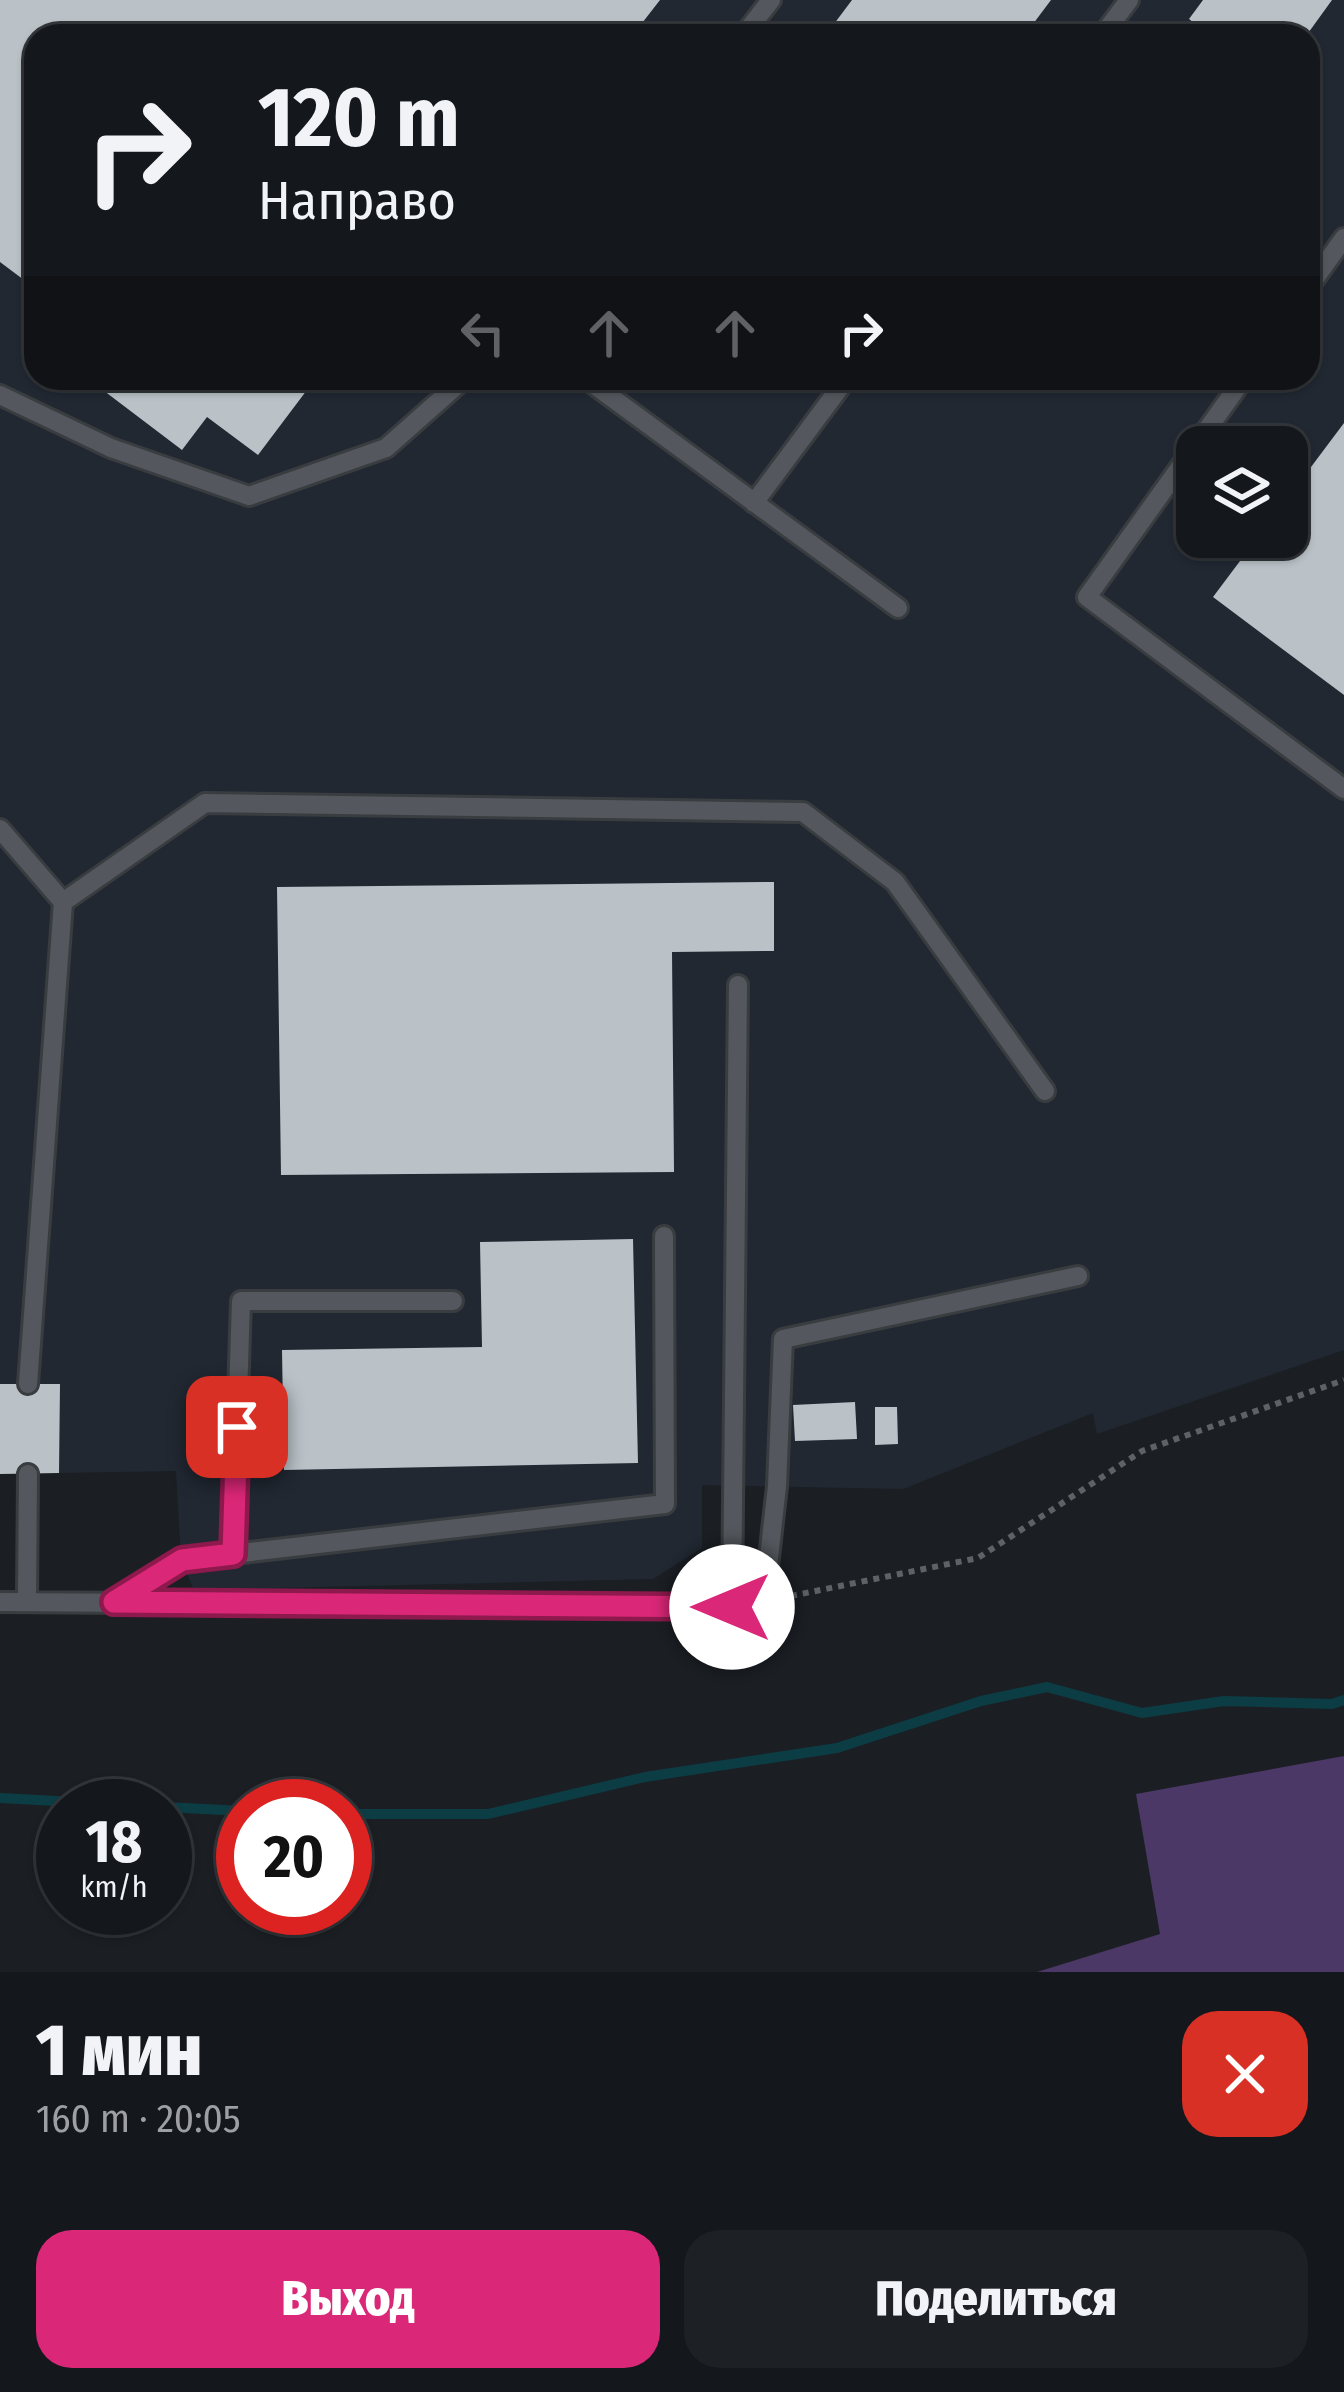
<!DOCTYPE html>
<html lang="ru">
<head>
<meta charset="utf-8">
<style>
  :root { --surface:#14171b; --page:#1d2024; --text:#f1f3f6; --muted:#9d9fa3; --line:#33363a; --accent:#db2777 }
  body { margin:0; font-family:"Fira Sans Condensed",sans-serif; background:var(--page); color:var(--text); height:100vh; display:flex; flex-direction:column; font-size:45px; white-space:nowrap }
  * { box-sizing:border-box; margin:0 }
  p { font-size:39px; color:var(--muted) }
  .icon { flex:none; width:66px; height:66px; fill:none; stroke:currentColor; stroke-width:2; stroke-linecap:round; stroke-linejoin:round }
  .map { position:relative; height:1972px; overflow:hidden }
  .panel { display:flex; flex-direction:column; background:var(--surface); flex:1 }
  .panel>* { flex:none }
  .top-card { position:absolute; left:24px; top:24px; width:1296px; height:366px; border-radius:36px; box-shadow:0 3px 9px #0004,0 0 0 3px var(--line); background:#14171b; color:var(--text); overflow:hidden }
  .fabs { position:absolute; left:1176px; top:426px; display:grid; gap:24px }
  .fabs a { display:grid; place-items:center; width:132px; height:132px; border-radius:24px; background:var(--surface); box-shadow:0 3px 9px #0004,0 0 0 3px var(--line); font-size:60px }
  .speed { position:absolute; left:36px; top:1779px; display:flex; gap:24px; font-size:60px; font-weight:700; text-align:center }
  .speed>* { display:grid; place-content:center; width:156px; height:156px; border-radius:50%; background:var(--surface); box-shadow:0 3px 9px #0004,0 0 0 3px var(--line); line-height:1 }
  .speed small { font-size:30px; font-weight:400 }
  .speed .limit { border:18px solid #d22; background:#fff; color:#111 }
  .pin { position:absolute; display:grid; place-items:center; width:102px; height:102px; color:#fff; margin:-51px; border-radius:24px; box-shadow:0 6px 18px #0006 }
  .me { position:absolute; width:132px; margin:-66px; rotate:270deg; stroke-linejoin:round; filter:drop-shadow(0 0 9px #0008) }
  .turn { display:flex; align-items:center; gap:42px; height:252px; padding:0 36px; font-size:54px }
  .turn .icon { width:156px; height:156px; stroke-width:2.5 }
  .turn b { display:block; font-size:84px; line-height:102px }
  .lanes { display:flex; align-items:center; height:114px; padding:0 36px; background:#0003; justify-content:center; gap:60px; direction:ltr }
  .lanes .off { opacity:.35 }
  .round { display:grid; place-items:center; flex:none; width:126px; height:126px; border-radius:36px; background:var(--page) }
  .overview { display:flex; align-items:center; justify-content:space-between; height:204px; padding:0 36px }
  h1 { font-size:72px; font-weight:800; line-height:90px }
  .action { display:flex; gap:24px; margin-top:auto; padding:24px 36px }
  .action a { flex:1; height:138px; border-radius:36px; background:var(--accent); color:#fff; font-size:48px; font-weight:800; line-height:138px; text-align:center }
  .action a+a { background:var(--page); color:var(--text) }
  .map>svg:first-child { display:block }
  .built { fill:#212832; fill-rule:evenodd }
  .green { fill:#4b3866 }
  .lines { fill:none; stroke-linecap:round; stroke-linejoin:round }
  .stream { stroke:#0c3d45; stroke-width:10 }
  .building { fill:#bac2c7 }
  .lane-casing { stroke:#3a3d40; stroke-width:24 }
  .path { stroke:#5e6166; stroke-width:6; stroke-dasharray:6 6; stroke-linecap:butt }
  .lane { stroke:#54585e; stroke-width:18 }
  .route-casing { stroke:#8e194d; stroke-width:30 }
  .route { stroke:#db2777; stroke-width:21 }
</style>
</head>
<body>
<div class="map">
<svg width="1344" height="1972" viewBox="0 0 1344 1972">
  <rect width="100%" height="100%" fill="#1b1f24"/>
  <!-- built -->
  <path class="built" d="M0 0H1344V1350L1097 1434 1093 1413 903 1489 702 1485V1548L653 1579 194 1590 181 1560 176 1471 0 1474ZM36 36H1308V378H36ZM1197 447H1287V537H1197Z"/>
  <!-- green -->
  <path class="green" d="M1344 1756V1972H1037L1160 1934 1136 1794Z"/>
  <g class="lines">
    <!-- stream -->
    <path class="stream" d="M0 1798 150 1806
      M165 1807 243 1811
      M345 1814H488L645 1777 837 1748 981 1701 1047 1687 1142 1713 1224 1701 1332 1704 1344 1700"/>
  </g>
  <!-- building -->
  <path class="building" d="M0 0H660L632 36H36V289L0 262Z
    M852 0H1051L1024 36H825Z
    M1203 0H1332L1306 36H1211L1189 19Z
    M87 378H316L258 455 207 417 182 450Z
    M1344 423V695L1213 597 1258 537H1287V499Z
    M774 882V951L672 952 674 1172 281 1175 277 887Z
    M633 1239 638 1463 284 1470 282 1350 482 1347 480 1242Z
    M0 1384H60L59 1473 0 1474Z
    M855 1402 857 1439 795 1441 793 1405Z
    M875 1407H897L898 1444 875 1445Z"/>
  <g class="lines">
    <defs>
      <path id="lane" d="M743 36 771 0
        M1102 36 1129 0
        M1308 288 1344 238
        M585 378 898 608
        M1244 378 1087 597 1344 789
        M0 395 111 448 249 496 386 448 465 378
        M754 503 847 378
        M0 829 63 902
        M28 1384 63 902 205 803 803 812 895 882 1045 1091
        M233 1554 241 1301H453
        M0 1602 732 1607 764 1602 777 1486 783 1339 1078 1276
        M27 1602 28 1474
        M114 1602 181 1560 665 1504 664 1236
        M732 1607 738 985"/>
    </defs>
    <!-- lane casing -->
    <use href="#lane" class="lane-casing"/>
    <!-- path -->
    <path class="path" d="M791 1596 978 1558 1142 1451 1344 1380"/>
    <!-- lane -->
    <use href="#lane" class="lane"/>
  </g>
  <g class="lines">
    <defs>
      <path id="route" d="M237 1427 233 1554 182 1560 114 1602 732 1607"/>
    </defs>
    <!-- route casing -->
    <use href="#route" class="route-casing"/>
    <!-- route -->
    <use href="#route" class="route"/>
  </g>
</svg>
<div class="fabs">
<a><svg class="icon" aria-label="layers" viewBox="0 0 24 24"><path d="M12 4l9 5-9 5-9-5zM3 14l9 5 9-5"/></svg></a>
</div>
<div class="speed"><div>18<small>km/h</small></div><div class="limit">20</div></div>
<div class="pin" style="left:237px;top:1427px;background:#d93025"><svg class="icon" aria-label="arrive" viewBox="0 0 24 24"><path d="M6 21V4h12l-3 4 3 4H6"/></svg></div>
<svg class="me" style="left:732px;top:1607px" viewBox="-20 -20 40 40"><circle r="19" fill="#fff"/><path d="M0-13L10 11 0 6-10 11z" fill="#db2777"/></svg>
<div class="top-card">
<div class="turn"><svg class="icon" aria-label="right" viewBox="0 0 24 24"><path d="M7 20v-9h11M14 6l5 5-5 5"/></svg><div><b>120 m</b>Направо</div></div>
<div class="lanes"><svg class="icon off" aria-label="left" viewBox="0 0 24 24"><path d="M17 20v-9H6M10 6l-5 5 5 5"/></svg><svg class="icon off" aria-label="ahead" viewBox="0 0 24 24"><path d="M12 20V5M6 11l6-6 6 6"/></svg><svg class="icon off" aria-label="ahead" viewBox="0 0 24 24"><path d="M12 20V5M6 11l6-6 6 6"/></svg><svg class="icon" aria-label="right" viewBox="0 0 24 24"><path d="M7 20v-9h11M14 6l5 5-5 5"/></svg></div>
</div>
</div>
<section class="panel">
<div class="overview"><div><h1>1 мин</h1><p>160 m · 20:05</p></div><a class="round" style="background:#d93025;color:#fff"><svg class="icon" aria-label="close" viewBox="0 0 24 24"><path d="M6 6l12 12M18 6L6 18"/></svg></a></div>
<div class="action"><a>Выход</a><a>Поделиться</a></div>
</section>
</body>
</html>
